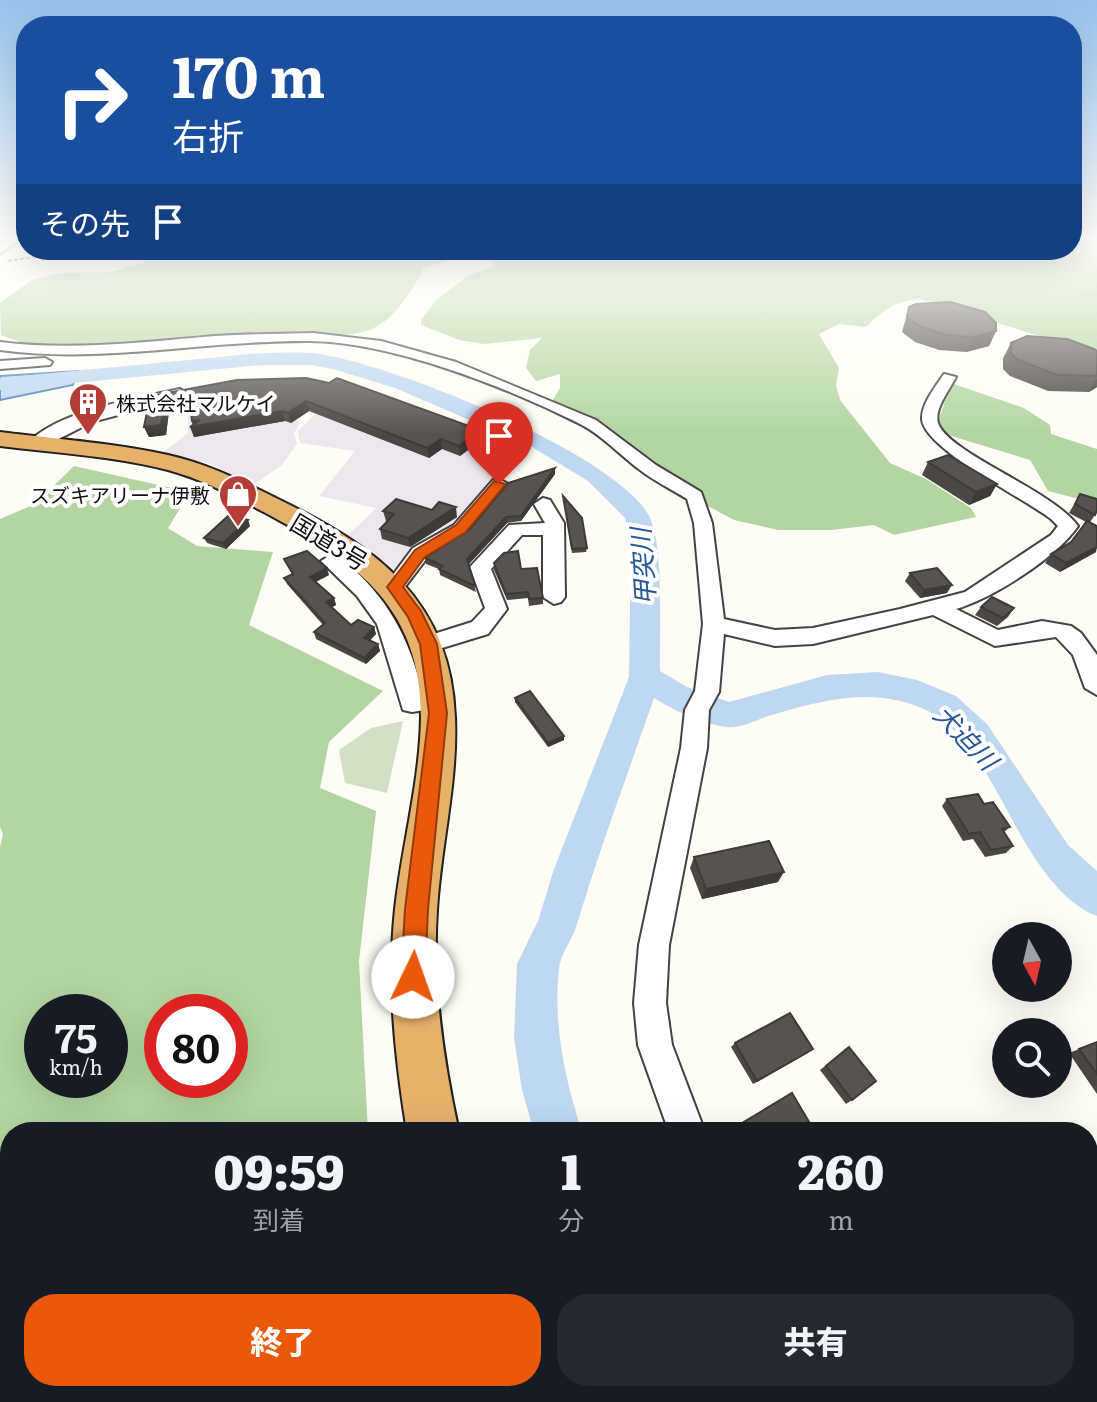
<!DOCTYPE html>
<html lang="ja">
<head>
<meta charset="utf-8">
<style>
  :root { --surface:#171b24; --page:#242831; --text:#f1f3f6; --muted:#9ea1a6; --accent:#ea580c }
  body { margin:0; font-family:Literata,"Noto Sans JP",serif; background:var(--page); color:var(--text); height:100vh; display:flex; flex-direction:column; font-size:30px; white-space:nowrap }
  * { box-sizing:border-box; margin:0 }
  p { font-size:26px; color:var(--muted) }
  .icon { flex:none; width:44px; height:44px; fill:none; stroke:currentColor; stroke-width:2; stroke-linecap:round; stroke-linejoin:round }
  .map { position:relative; flex:1; overflow:hidden }
  .side { position:absolute; left:0px; top:1122px; width:1098px; height:280px; display:flex; flex-direction:column; background:var(--surface); border-radius:32px 32px 0 0; box-shadow:0 8px 32px #0002 }
  .side>* { flex:none }
  .guide { position:absolute; left:16px; top:16px; width:1066px; height:244px; border-radius:32px; box-shadow:0 8px 32px #0002; background:#1a4fa0; color:#fff; overflow:hidden }
  .needle { width:52px; rotate:172deg }
  .buttons { position:absolute; left:992px; top:922px; display:grid; gap:16px }
  .buttons a { display:grid; place-items:center; width:80px; height:80px; border-radius:50%; background:var(--surface); box-shadow:0 8px 32px #0002; font-size:40px }
  .speed { position:absolute; left:24px; top:994px; display:flex; gap:16px; font-size:40px; font-weight:700; text-align:center }
  .speed>* { display:grid; place-content:center; width:104px; height:104px; border-radius:50%; background:var(--surface); box-shadow:0 8px 32px #0002; line-height:1 }
  .speed small { font-size:20px; font-weight:400 }
  .speed .limit { border:12px solid #d22; background:#fff; color:#111 }
  .pin { position:absolute; display:grid; place-items:center; width:68px; height:68px; color:#fff; margin:-82px -34px; border-radius:50% 50% 50% 0; rotate:-45deg; box-shadow:0 0 8px #0007 }
  .pin .icon { rotate:45deg }
  .me { position:absolute; width:88px; margin:-44px; rotate:3deg; stroke-linejoin:round; filter:drop-shadow(0 0 6px #0008) }
  .turn { display:flex; align-items:center; gap:28px; height:168px; padding:0 24px; font-size:36px }
  .turn .icon { width:104px; height:104px; stroke-width:2.5 }
  .turn b { display:block; font-size:56px; line-height:68px }
  .then { display:flex; align-items:center; height:76px; padding:0 24px; background:#0003; gap:16px; font-size:30px }
  .eta { display:flex; justify-content:space-evenly; align-items:center; height:136px; text-align:center }
  .eta b { font-size:48px; font-weight:800; line-height:56px }
  .button { display:flex; gap:16px; margin-top:auto; padding:16px 24px }
  .button a { flex:1; height:92px; border-radius:32px; background:var(--accent); color:#fff; font-size:32px; font-weight:800; line-height:92px; text-align:center }
  .button a+a { background:var(--page); color:var(--text) }
  .map>svg:first-child { display:block }
  .industrial { fill:#eee6ee }
  .forest { fill:#b3d5a1; fill-rule:evenodd }
  .cemetery { fill:#d4e0c6 }
  .water { fill:#bed8f1; stroke:#4c85c1; stroke-width:2 }
  .lines { fill:none; stroke-linecap:round; stroke-linejoin:round }
  .river { fill:#bed8f1; fill-rule:evenodd }
  .minor-casing { stroke:#434343; stroke-width:4 }
  .highway-casing { stroke:#212121; stroke-width:4 }
  .path { stroke:#323232; stroke-width:2; stroke-dasharray:4 2; stroke-linecap:butt }
  .minor { fill:#fff; fill-rule:evenodd }
  .highway { fill:#e6b16b; fill-rule:evenodd }
  .wall { fill:#4c4743 }
  .shaded-wall { fill:#3e3a37 }
  .building { fill:#58534e; stroke:#3e3a37; stroke-width:2 }
  .route { fill:#ea580c; stroke:#983908; stroke-width:2 }
  .labels { text-anchor:middle; dominant-baseline:central; stroke-width:8; stroke-linejoin:round; paint-order:stroke }
  .far-poi-label { font-size:20px; fill:#101010; stroke:#fff; text-anchor:start }
  .street-label { font-size:24px; fill:#101010; stroke:#fff }
  .water-label { font-size:26px; font-style:italic; fill:#255897; stroke:#fff }
</style>
</head>
<body>
<div class="map">
<svg width="1097" height="1402" viewBox="0 0 1097 1402">
  <rect width="100%" height="100%" fill="#fefdf5"/>
  <!-- industrial -->
  <path class="industrial" d="M357 391 509 448 498 481 460 525 400 572 346 537 376 508 319 496 355 451 300 443 298 431 322 407Z
    M214 406 272 412 297 420 300 423 294 433 297 444 282 465 253 485 210 464 162 453 188 433V411Z"/>
  <!-- forest -->
  <path class="forest" d="M1072 238H1097V354L921 299C897 300 883 310 866 327L839 324 819 334 839 368 836 386 840 400 890 463 926 479 971 508 976 517 894 535 874 525 831 530H778L734 520 706 505 704 497 659 470 609 430 552 401 560 388V374L536 381 526 368 530 350 542 338 484 344 459 340 421 325V320L437 299 470 275 493 267 490 250H1072Z
    M124 250H459L444 262 424 268C412 290 397 316 374 328 342 343 266 332 229 334 156 339 70 366 1 335L0 303 32 280 61 273 112 272 150 260Z
    M951 383 1024 408 1050 425 1051 434 1097 449V498H1075L1048 491 1030 460 948 435 938 422Z
    M74 466 190 492 168 528 197 546 273 552 249 625 383 691 329 742 320 788 376 811 359 961 368 1132H10V1392H418L422 1402H0V847L3 834 0 827V519L35 504ZM42 1012H110V1080H42ZM162 1012H230V1080H162Z"/>
  <!-- cemetery -->
  <path class="cemetery" d="M403 721 387 793 345 783 339 750 371 728Z"/>
  <!-- water -->
  <path class="water" d="M78 371 73 385 0 400V376Z"/>
  <g class="lines">
    <!-- river -->
    <path class="river" d="M262 353C278 353 295 352 311 353 384 360 610 451 648 514 665 542 659 635 660 671L687 687 729 702 827 675 878 672 917 680 956 696 987 724 1068 845 1097 871V916C1018 884 999 746 928 711 875 685 822 700 768 716 757 720 739 729 727 727 705 725 673 710 654 698 628 773 600 848 577 924 573 939 560 954 559 969 553 1026 565 1079 582 1132H534L522 1090 514 1038 517 964 538 921 554 869 629 677 631 541 625 518 588 481 532 447 395 388 333 369 311 365H262L0 390V378Z
      M650 1392H714L718 1402H654Z"/>
    <defs>
      <path id="minor" d="M11 238H24L0 253V245Z
        M313 333 381 341 456 362 596 420 656 465 701 492 712 523 724 619 775 630 813 628 900 609 965 592 1051 535 1058 526 1051 519C1027 500 921 447 922 418 922 403 936 386 944 374L956 377C950 389 934 409 938 423 948 453 1052 490 1078 526 1056 558 993 598 956 609L998 630 1042 621 1071 626 1081 633 1097 655V695L1085 688 1073 655 1056 637 995 646 933 615 813 644 775 646 724 634 719 692 709 710 707 748 669 945 666 1003 672 1045 705 1132H669L638 1045 634 1003 639 945 681 748 685 710 695 691 703 624 694 523 687 499C671 489 654 481 640 470 621 456 603 436 582 425 509 388 393 342 310 341 206 340 103 364 0 350V342C72 351 143 342 215 336 247 334 280 334 313 333Z
        M45 358 52 362 50 365 0 369V361Z
        M180 389 188 394 185 397 92 422 41 448 35 449 27 444C57 411 137 398 180 389Z
        M499 479 508 484 468 533 427 558 401 592H387L384 587 413 548 454 525 493 480Z
        M543 498 550 500 564 523 565 597 561 602 554 604 543 597V535H522L491 569 507 609 488 634 429 652 421 650 418 644 421 638 472 622 485 608 470 567 509 525 545 523 534 504Z
        M348 544 358 550 344 561C387 596 410 639 422 692L445 693 449 700 445 707 412 712 403 710 377 624 357 596 321 561Z
        M1097 1170V1209L1088 1213V1174Z
        M870 1392H920L924 1402H874Z"/>
      <path id="highway" d="M0 432C56 439 113 443 168 455 209 464 243 482 280 500 376 547 451 600 455 717 458 781 441 845 437 910 432 984 443 1059 459 1132H407C395 1058 387 984 395 909 402 845 420 782 421 717 421 610 360 564 273 517 239 499 205 480 168 470 113 456 56 453 0 446Z
        M477 1392H539L542 1402H480Z"/>
    </defs>
    <!-- minor casing -->
    <use href="#minor" class="minor-casing"/>
    <!-- highway casing -->
    <use href="#highway" class="highway-casing"/>
    <!-- path -->
    <path class="path" d="M83 250 115 256
      M8 261 80 250"/>
    <!-- minor -->
    <use href="#minor" class="minor"/>
    <!-- highway -->
    <use href="#highway" class="highway"/>
  </g>
  <!-- wall -->
  <path class="wall" d="M909 307 996 331 989 346 966 352 939 350 915 342 902 332Z
    M1011 343 1097 351V387L1089 392 1048 391 1010 376 1003 369V358Z
    M237 380 480 430V441L460 456 442 449 429 458 309 411 291 423 285 421 194 437 190 408 169 411 166 435 149 437 144 427 150 396Z
    M928 462 997 484 990 496 969 505 922 475Z
    M555 468V474L521 521 507 523 469 564 476 592 440 575 439 569 426 564 425 558 470 529Z
    M1080 494 1095 515 1090 522 1096 552 1060 572 1045 563 1051 554 1071 542 1086 522 1069 513Z
    M563 496 587 548 586 552 572 553Z
    M383 511 457 517 410 547 382 539 380 529 387 521H386Z
    M250 526 226 549 207 543 204 538Z
    M284 559 329 575 316 582 334 598 336 605 332 607 351 625 374 627 376 634 369 640 378 644 380 651 366 664 316 639 314 632 323 625 287 584 284 578 292 574Z
    M494 563 521 569 543 598V604L529 606 528 598 507 600 494 570Z
    M910 573 947 593 920 598 905 581Z
    M981 607 1014 608 1008 617 997 626 975 615Z
    M515 698 564 736V740L548 747 515 702Z
    M947 799 984 804 1010 827 1004 832 1013 846 1006 853 985 857 973 839 963 841 942 806Z
    M694 857 778 882 702 899 690 868Z
    M1097 1042V1094L1069 1053Z
    M735 1043 813 1049 753 1084 731 1047Z
    M849 1047 852 1100 846 1104 820 1070Z
    M737 1126 815 1132H732L731 1130Z"/>
  <!-- shaded-wall -->
  <path class="shaded-wall" d="M3 238H10L0 245V240Z
    M996 331 989 346 966 352 973 337Z
    M1097 378V387L1089 392Z
    M189 398 193 408 169 411 166 435 149 437 144 427 165 401Z
    M306 401 309 411 291 423 288 413Z
    M282 411 285 421 194 437 190 427 194 426 192 421Z
    M480 430V441L460 456 459 446Z
    M441 439 442 449 429 458 427 448Z
    M555 468V474L521 521V516Z
    M997 484 990 496 969 505 976 492Z
    M456 507 457 517 410 547 408 538Z
    M506 517 507 523 468 565 467 559Z
    M248 520 250 526 226 549 223 543Z
    M1097 547 1096 552 1060 572 1066 563Z
    M327 568 329 575 313 583 310 577Z
    M952 585 947 593 920 598 924 590Z
    M334 598 336 605 329 609 326 602Z
    M374 627 376 634 366 645 364 638Z
    M378 644 380 651 366 664 364 658Z
    M564 736V740L548 747V743Z
    M784 872 778 882 702 899 706 889Z
    M813 1049 808 1053 753 1084 757 1081Z"/>
  <!-- building -->
  <path class="building" d="M950 302 985 312 996 323V331L973 337 946 335 921 327 907 317 909 307 916 304Z
    M1027 336 1067 339 1094 349 1097 351V376L1057 375 1018 360 1011 354V343Z
    M306 378 329 383 337 378 480 430 459 446 441 439 427 448 306 401 288 413 282 411 190 427 200 420 192 421 189 398 165 401 161 425 144 427 150 396 237 380Z
    M948 455 997 484 976 492 928 462Z
    M555 468 521 516 506 517 467 559 475 586 439 569 443 566 425 558 470 529 508 483Z
    M1080 494 1097 499V510L1095 515 1075 504Z
    M563 496 582 518 587 548 572 549Z
    M396 499 432 510 439 502 456 507 408 538 380 529 394 514 383 511Z
    M229 515 248 520 223 543 204 538Z
    M1087 521 1097 526V547L1066 563 1051 554 1071 542Z
    M307 551 327 568 310 577 334 598 326 602 351 625 358 620 374 627 364 638 378 644 364 658 314 632 325 623 284 578 293 574 284 559Z
    M518 551 521 569 537 568 543 598 529 599 528 592 506 594 494 563 504 553Z
    M937 568 952 585 924 590 910 573Z
    M992 597 1014 608 1003 618 981 607Z
    M530 691 564 736 548 743 515 698Z
    M978 794 984 804 993 802 1010 827 1002 829 1013 846 991 850 980 832 969 834 947 799Z
    M769 841 784 872 706 889 694 857Z
    M790 1013 813 1049 757 1081 735 1043Z
    M1097 1042V1074L1079 1049Z
    M849 1047 876 1081 852 1100 826 1066Z
    M792 1093 815 1132H741L737 1126Z"/>
  <!-- sky -->
  <linearGradient id="sky" x2="0" y2="1"><stop stop-color="#97c2ec"/><stop offset="0.55" stop-color="#fffefa"/><stop offset="1" stop-color="#fffefa" stop-opacity="0"/></linearGradient>
  <rect width="1097" height="435" fill="url(#sky)"/>
  <!-- route -->
  <path class="route" d="M494 481 506 484 466 532 425 557 403 587 421 611 437 644 447 713 428 909 425 977 422 986 413 989 405 986 401 977 405 909 429 713 420 644 408 617 387 587 415 550 456 525Z"/>
  <!-- icons -->
  <defs>
    <symbol id="building-pin" viewBox="-11 -11 22 30"><path d="M0 17L-7.5 6A9.5 9.5 0 1 1 7.5 6Z" fill="#b43e35" stroke="#fff"/><path d="M-4-6H4V6H1V3H-1V6H-4ZM-2.5-4.3h1.7v1.8h-1.7ZM.8-4.3h1.7v1.8H.8ZM-2.5-1h1.7V.8h-1.7ZM.8-1h1.7V.8H.8Z" fill="#fff"/></symbol>
    <symbol id="shop-pin" viewBox="-11 -11 22 30"><path d="M0 17L-7.5 6A9.5 9.5 0 1 1 7.5 6Z" fill="#b43e35" stroke="#fff"/><path d="M-5-2.5h2.3a2.7 3.5 0 0 1 5.4 0H5L5.5 6h-11ZM-1.5-2.5h3a1.5 2.3 0 0 0-3 0Z" fill="#fff"/></symbol>
  </defs>
  <g fill-rule="evenodd">
    <use href="#building-pin" x="66" y="380" width="44" height="60"/>
    <use href="#shop-pin" x="216" y="472" width="44" height="60"/>
  </g>
  <g class="labels">
    <!-- far-poi labels -->
    <g class="far-poi-label">
      <text x="116" y="402">株式会社マルケイ</text>
      <text x="210" y="494" text-anchor="end">スズキアリーナ伊敷</text>
    </g>
    <!-- street labels -->
    <g class="street-label">
      <text transform="translate(330 541) rotate(31)">国道3号</text>
    </g>
    <!-- water labels -->
    <g class="water-label">
      <text transform="translate(641 567) rotate(-94)">甲突川</text>
      <text transform="translate(967 736) rotate(46)">犬迫川</text>
    </g>
  </g>
</svg>
<div class="buttons">
<a><svg class="needle" viewBox="-14 -14 28 28"><path d="M0-13l5 13h-10z" fill="#e53935"/><path d="M0 13l5-13h-10z" fill="#9ea1a6"/></svg></a>
<a><svg class="icon" aria-label="search" viewBox="0 0 24 24"><circle cx="10" cy="10" r="6"/><path d="M15 15l6 6"/></svg></a>
</div>
<div class="speed"><div>75<small>km/h</small></div><div class="limit">80</div></div>
<div class="pin" style="left:499px;top:484px;background:#d93025"><svg class="icon" aria-label="arrive" viewBox="0 0 24 24"><path d="M6 21V4h12l-3 4 3 4H6"/></svg></div>
<svg class="me" style="left:413px;top:977px" viewBox="-20 -20 40 40"><circle r="19" fill="#fff"/><path d="M0-13L10 11 0 6-10 11z" fill="#ea580c"/></svg>
<div class="guide">
<div class="turn"><svg class="icon" aria-label="right" viewBox="0 0 24 24"><path d="M7 20v-9h11M14 6l5 5-5 5"/></svg><div><b>170 m</b>右折</div></div>
<div class="then">その先<svg class="icon" aria-label="arrive" viewBox="0 0 24 24"><path d="M6 21V4h12l-3 4 3 4H6"/></svg></div>
</div>
<section class="side">
<div class="eta">
<div><b>09:59</b><p>到着</p></div>
<div><b>1</b><p>分</p></div>
<div><b>260</b><p>m</p></div>
</div>
<div class="button"><a>終了</a><a>共有</a></div>
</section>
</div>
</body>
</html>
